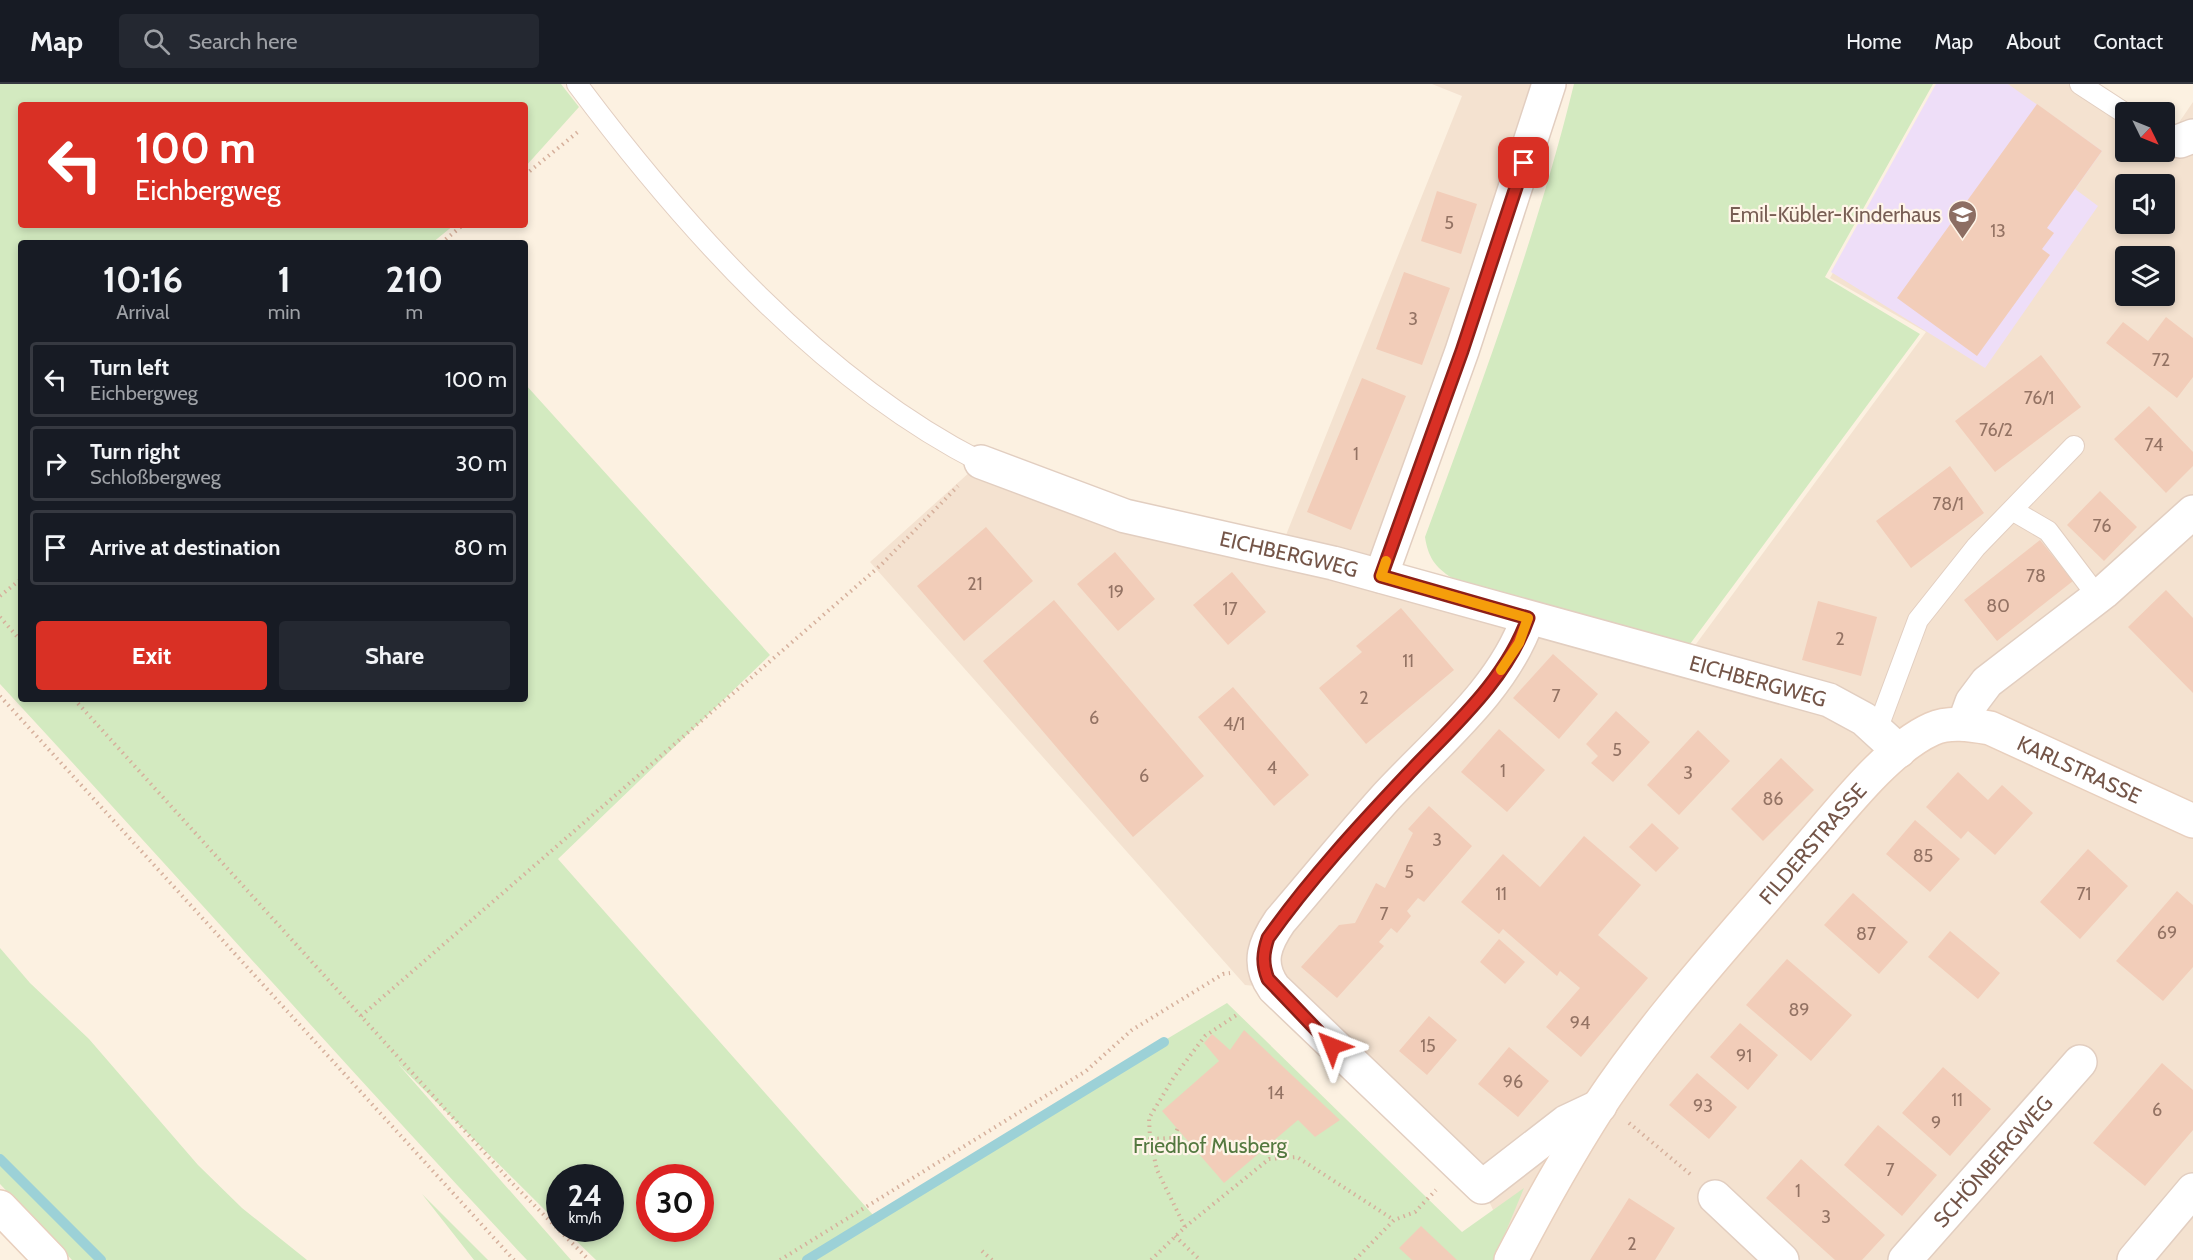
<!DOCTYPE html>
<html lang="en">
<head>
<meta charset="utf-8">
<style>
  :root { --surface:#171b24; --page:#242831; --text:#f1f3f6; --muted:#9ea1a6; --line:#363941; --accent:#d93025 }
  body { margin:0; font-family:Cabin,sans-serif; background:var(--page); color:var(--text); height:100vh; display:flex; flex-direction:column; font-size:22px; white-space:nowrap }
  * { box-sizing:border-box; margin:0 }
  p { font-size:20px; color:var(--muted) }
  .icon { flex:none; width:33px; height:33px; fill:none; stroke:currentColor; stroke-width:2; stroke-linecap:round; stroke-linejoin:round }
  .map { position:relative; flex:1; overflow:hidden }
  .drawer { position:absolute; left:18px; top:156px; width:510px; height:462px; display:flex; flex-direction:column; background:var(--surface); border-radius:6px; box-shadow:0 3px 9px #0003 }
  .drawer>* { flex:none }
  .hud { position:absolute; left:18px; top:18px; width:510px; height:126px; border-radius:6px; box-shadow:0 3px 9px #0003; background:#d93025; color:#fff; overflow:hidden }
  .needle { width:39px; rotate:133deg }
  .fabs { position:absolute; left:2115px; top:18px; display:grid; gap:12px }
  .fabs a { display:grid; place-items:center; width:60px; height:60px; border-radius:6px; background:var(--surface); box-shadow:0 3px 9px #0003; font-size:30px }
  .speed { position:absolute; left:546px; top:1080px; display:flex; gap:12px; font-size:30px; font-weight:700; text-align:center }
  .speed>* { display:grid; place-content:center; width:78px; height:78px; border-radius:50%; background:var(--surface); box-shadow:0 3px 9px #0003; line-height:1 }
  .speed small { font-size:15px; font-weight:400 }
  .speed .limit { border:9px solid #d22; background:#fff; color:#111 }
  .pin { position:absolute; display:grid; place-items:center; width:51px; height:51px; color:#fff; margin:-26px; border-radius:12px; box-shadow:0 3px 9px #0006 }
  .me { position:absolute; width:66px; margin:-33px; rotate:315deg; stroke-linejoin:round; filter:drop-shadow(0 0 4px #0008) }
  .turn { display:flex; align-items:center; gap:21px; height:126px; padding:0 18px; font-size:27px }
  .turn .icon { width:78px; height:78px; stroke-width:2.5 }
  .turn b { display:block; font-size:42px; line-height:51px }
  .eta { display:flex; justify-content:space-evenly; align-items:center; height:102px; text-align:center }
  .eta b { font-size:36px; font-weight:700; line-height:42px }
  .button { display:flex; gap:12px; margin-top:auto; padding:12px 18px }
  .button a { flex:1; height:69px; border-radius:6px; background:var(--accent); color:#fff; font-size:24px; font-weight:700; line-height:69px; text-align:center }
  .button a+a { background:var(--page); color:var(--text) }
  ul { padding:0; list-style:none }
  li { display:flex; align-items:center; gap:18px; height:75px; margin:0 12px 9px; padding:0 6px; border:3px solid var(--line); border-radius:6px }
  li div { flex:1 }
  li b { display:block; font-size:22px }
  li em { font-style:normal }
  header { display:flex; align-items:center; gap:36px; box-sizing:border-box; height:84px; padding:0 30px; background:var(--surface); border-bottom:2px solid var(--line) }
  header strong { font-size:28px }
  nav { display:flex; gap:33px; margin-inline-start:auto; font-size:21px }
  .search { width:420px; height:54px; background:var(--page); display:flex; align-items:center; gap:15px; box-sizing:border-box; padding:0 21px; border-radius:6px; color:var(--muted); font-size:22px }
  .map>svg:first-child { display:block }
  .residential { fill:#f4e2d0; fill-rule:evenodd }
  .education { fill:#eedef8 }
  .green { fill:#d3eac0; fill-rule:evenodd }
  .lines { fill:none; stroke-linecap:round; stroke-linejoin:round }
  .stream { stroke:#9cd1d7; stroke-width:10 }
  .building { fill:#f2cdb9 }
  .lane-casing { stroke:#e2cec0; stroke-width:22 }
  .street-casing { stroke:#e2cec0; stroke-width:36 }
  .secondary-casing { stroke:#e8cfbd; stroke-width:36 }
  .path { stroke:#d6b09c; stroke-width:4; stroke-dasharray:1.5 4.5; stroke-linecap:butt }
  .lane { stroke:#fff; stroke-width:20 }
  .street { stroke:#fff; stroke-width:33 }
  .secondary { stroke:#fff; stroke-width:33 }
  .route-casing { stroke:#8d1f18; stroke-width:15 }
  .route { stroke:#d93025; stroke-width:10 }
  .slow { stroke:#f59e0b; stroke-width:10 }
  .labels { text-anchor:middle; dominant-baseline:central; stroke-width:4.5; stroke-linejoin:round; paint-order:stroke }
  .number-label { font-size:18px; fill:#947364 }
  .education-label { font-size:21px; fill:#785e54; stroke:#fff5e8; text-anchor:end }
  .street-label { font-size:21px; fill:#745548; stroke:#fff5e8 }
  .park-label { font-size:21px; fill:#547940; stroke:#fff5e8 }
</style>
</head>
<body>
<header>
<strong>Map</strong>
<div class="search"><svg class="icon" aria-label="search" viewBox="0 0 24 24"><circle cx="10" cy="10" r="6"/><path d="M15 15l6 6"/></svg>Search here</div>
<nav><a>Home</a><a>Map</a><a>About</a><a>Contact</a></nav>
</header>
<div class="map">
<svg width="2193" height="1176" viewBox="0 0 2193 1176">
  <rect width="100%" height="100%" fill="#fcf1e1"/>
  <!-- residential -->
  <path class="residential" d="M1432 0H1549L1381 492 1685 575 1926 248 1830 194 1938 0H2080L2125 30 2126 68H2164L2165 55 2167 56 2193 18V1176H1511L1514 1169 1482 1103 1274 904 1245 901 870 478 981 378 1280 466 1462 12ZM2126 100H2164V140H2126ZM2126 172H2164V212H2126Z"/>
  <!-- education -->
  <path class="education" d="M1936 0H2008L2102 67 2075 105 2098 122 1985 284 1831 188Z"/>
  <!-- green -->
  <path class="green" d="M0 0H561L579 23 525 83V21H21V141H454L432 159H21V615H525V300L770 571 558 775 873 1131 1227 919 1462 1148 1524 1104 1494 1176H596L564 1145 610 1144V1094H560L559 1140 398 980 571 1176H527C349 986 177 791 0 600ZM650 1094H700V1144H650Z
    M1574 0H1933L1825 193 1920 250 1690 560 1452 494C1435 483 1428 473 1425 453 1480 304 1536 155 1574 0Z
    M0 864 30 899 89 955 198 1081 242 1124 307 1176H72L0 1100Z
    M422 1110 488 1176H474Z"/>
  <g class="lines">
    <!-- stream -->
    <path class="stream" d="M0 1075 101 1176
      M807 1176 1164 958"/>
  </g>
  <!-- building -->
  <path class="building" d="M2037 20 2102 67 2047 144 2054 149 2042 165 2050 171 1977 272 1897 214Z
    M1437 107 1477 120 1461 170 1421 157Z
    M1404 188 1450 204 1422 281 1376 265Z
    M2166 233 2193 254V293L2177 314 2106 259 2123 238 2148 257Z
    M2041 271 2081 323 1995 388 1955 337Z
    M1362 294 1406 312 1351 446 1307 428Z
    M2149 322 2193 368V382L2166 409 2114 355Z
    M1950 382 1984 429 1911 484 1876 437Z
    M2100 407 2137 443 2104 477 2067 441Z
    M986 443 1033 497 964 557 917 502Z
    M2040 456 2073 497 1997 557 1964 516Z
    M1115 468 1155 515 1118 547 1077 500Z
    M1232 488 1266 528 1228 561 1193 521Z
    M2166 506 2193 534V609L2128 543Z
    M1054 516 1204 692 1133 753 983 577Z
    M1818 517 1877 533 1861 592 1802 576Z
    M1401 524 1454 586 1366 660 1319 604 1362 568 1356 562Z
    M1553 570 1598 610 1559 655 1513 614Z
    M1233 603 1309 691 1274 722 1198 633Z
    M1616 627 1650 658 1613 698 1591 679 1598 672 1586 660Z
    M1499 645 1545 686 1507 728 1461 688Z
    M1698 646 1730 677 1679 731 1647 701Z
    M1781 674 1814 706 1763 757 1731 725Z
    M1958 688 1988 716 2002 701 2033 729 1995 771 1968 747 1961 755 1926 723Z
    M1429 722 1472 762 1424 818 1418 814 1407 827 1411 832 1397 849 1391 844 1379 858 1384 862 1337 914 1301 883 1339 841 1355 839 1376 799 1385 804 1413 749 1408 745Z
    M1915 736 1960 775 1930 808 1886 770Z
    M1652 739 1679 764 1656 788 1629 763Z
    M1584 752 1641 801 1598 851 1648 894 1581 973 1546 943 1580 904 1560 887 1557 892 1503 845 1499 850 1461 818 1503 770 1540 803Z
    M2088 765 2128 802 2080 855 2040 818Z
    M2177 807 2193 821V883L2163 917 2116 877Z
    M1853 809 1908 858 1879 890 1824 841Z
    M1950 847 2000 889 1978 915 1928 873Z
    M1499 855 1525 878 1505 900 1480 878Z
    M1787 875 1852 931 1811 977 1746 921Z
    M1429 932 1457 956 1427 991 1399 967Z
    M1740 939 1778 971 1748 1006 1710 973Z
    M1244 946 1340 1036 1315 1053 1298 1036 1224 1099 1162 1027 1219 977 1204 959 1212 950 1230 966Z
    M1509 963 1549 997 1518 1033 1478 1000Z
    M2162 979 2193 1006V1046L2145 1102 2093 1059Z
    M1943 983 1991 1025 1950 1072 1902 1029Z
    M1697 989 1737 1023 1709 1055 1669 1021Z
    M1878 1041 1937 1091 1902 1132 1844 1081Z
    M1801 1075 1885 1151 1862 1176H1835L1766 1114Z
    M1629 1114 1675 1144 1655 1176H1590Z
    M1421 1142 1457 1176H1412L1399 1164Z"/>
  <g class="lines">
    <defs>
      <path id="lane" d="M577 0C684 143 820 296 981 378
        M2080 0 2126 30
        M2012 426 2048 447 2098 513
        M1877 646 1918 536 1976 463 2074 362"/>
      <g id="street">
        <path d="M2180 57 2193 52"/>
        <path id="s1" d="M981 378 1125 432 1333 479 1829 616 1864 635 1899 667"/>
        <path d="M1381 492 1462 267 1549 0"/>
        <path d="M1528 534C1503 606 1438 657 1387 712 1351 752 1316 795 1280 837 1265 859 1256 879 1274 904L1482 1103 1566 1038 1600 1022"/>
        <path d="M1964 640 1972 618 1987 598 2104 508 2193 428"/>
        <path d="M1715 1113 1782 1176"/>
        <path id="s2" d="M1905 1176 2080 978"/>
        <path d="M2134 1176 2193 1106"/>
      </g>
      <g id="secondary">
        <path d="M0 1123 51 1176"/>
        <path id="s3" d="M1511 1176C1538 1124 1567 1072 1599 1022 1658 933 1733 853 1802 771 1836 733 1885 666 1932 645 1950 637 1972 641 1990 644L2193 737"/>
      </g>
    </defs>
    <!-- lane casing -->
    <use href="#lane" class="lane-casing"/>
    <!-- street casing -->
    <use href="#street" class="street-casing"/>
    <!-- secondary casing -->
    <use href="#secondary" class="secondary-casing"/>
    <!-- path -->
    <path class="path" d="M525 91 579 47
      M441 159 463 141
      M0 512 21 495
      M0 533 21 557
      M0 612 514 1176
      M74 615 512 1099 589 1176
      M361 932 881 481 958 402
      M1629 1039 1690 1090
      M1150 1055 1149 1034 1174 993 1205 952 1238 930
      M1185 1143 1269 1075 1297 1073 1394 1136
      M1175 1152 1200 1176
      M982 1167 992 1176
      M780 1176 1086 987 1132 946 1223 890 1230 889
      M1151 1176 1185 1143 1157 1086 1150 1055 1173 1054 1178 1044
      M1355 1176 1394 1136 1415 1128 1436 1106"/>
    <!-- lane -->
    <use href="#lane" class="lane"/>
    <!-- street -->
    <use href="#street" class="street"/>
    <!-- secondary -->
    <use href="#secondary" class="secondary"/>
  </g>
  <g class="lines">
    <defs>
      <path id="route" d="M1332 962 1268 895C1262 880 1263 869 1268 854 1309 796 1359 742 1407 691 1452 643 1506 597 1528 534L1381 492 1462 267 1524 79"/>
    </defs>
    <!-- route casing -->
    <use href="#route" class="route-casing"/>
    <!-- route -->
    <use href="#route" class="route"/>
    <!-- slow -->
    <path class="slow" d="M1386 477 1381 492 1528 534 1519 559 1501 586"/>
  </g>
  <!-- icons -->
  <defs>
    <symbol id="school-pin" viewBox="-11 -11 22 30"><path d="M0 17L-7.5 6A9.5 9.5 0 1 1 7.5 6Z" fill="#8d6e63" stroke="#fff5e8"/><path d="M0-5L7-2L0 1L-7-2ZM-4 1L0 2.5L4 1V4Q0 6-4 4Z" fill="#fff"/></symbol>
  </defs>
  <g fill-rule="evenodd">
    <use href="#school-pin" x="1946" y="114" width="33" height="45"/>
  </g>
  <g class="labels">
    <!-- number labels -->
    <g class="number-label">
      <text x="1449" y="139">5</text>
      <text x="1998" y="147">13</text>
      <text x="1413" y="235">3</text>
      <text x="2161" y="276">72</text>
      <text x="2039" y="314">76/1</text>
      <text x="1996" y="346">76/2</text>
      <text x="2154" y="361">74</text>
      <text x="1356" y="370">1</text>
      <text x="1948" y="420">78/1</text>
      <text x="2102" y="442">76</text>
      <text x="2036" y="492">78</text>
      <text x="975" y="500">21</text>
      <text x="1116" y="508">19</text>
      <text x="1998" y="522">80</text>
      <text x="1230" y="525">17</text>
      <text x="1840" y="555">2</text>
      <text x="1408" y="577">11</text>
      <text x="1556" y="612">7</text>
      <text x="1364" y="614">2</text>
      <text x="1094" y="634">6</text>
      <text x="1234" y="640">4/1</text>
      <text x="1617" y="666">5</text>
      <text x="1272" y="684">4</text>
      <text x="1503" y="687">1</text>
      <text x="1688" y="689">3</text>
      <text x="1144" y="692">6</text>
      <text x="1773" y="715">86</text>
      <text x="1437" y="756">3</text>
      <text x="1923" y="772">85</text>
      <text x="1409" y="788">5</text>
      <text x="1501" y="810">11</text>
      <text x="2084" y="810">71</text>
      <text x="1384" y="830">7</text>
      <text x="2167" y="849">69</text>
      <text x="1866" y="850">87</text>
      <text x="1799" y="926">89</text>
      <text x="1580" y="939">94</text>
      <text x="1428" y="962">15</text>
      <text x="1744" y="972">91</text>
      <text x="1513" y="998">96</text>
      <text x="1276" y="1009">14</text>
      <text x="1957" y="1016">11</text>
      <text x="1703" y="1022">93</text>
      <text x="2157" y="1026">6</text>
      <text x="1936" y="1039">9</text>
      <text x="1890" y="1086">7</text>
      <text x="1798" y="1107">1</text>
      <text x="1826" y="1133">3</text>
      <text x="1632" y="1160">2</text>
    </g>
    <!-- education labels -->
    <g class="education-label">
      <text x="1941" y="130">Emil-Kübler-Kinderhaus</text>
    </g>
    <!-- street labels -->
    <g class="street-label">
      <text stroke="none"><textPath href="#s1" startOffset="322">EICHBERGWEG</textPath></text>
      <text stroke="none"><textPath href="#s1" startOffset="808">EICHBERGWEG</textPath></text>
      <text stroke="none"><textPath href="#s3" startOffset="840">KARLSTRASSE</textPath></text>
      <text stroke="none"><textPath href="#s3" startOffset="516">FILDERSTRASSE</textPath></text>
      <text stroke="none"><textPath href="#s2" startOffset="132">SCHÖNBERGWEG</textPath></text>
    </g>
    <!-- park labels -->
    <g class="park-label">
      <text x="1210" y="1061">Friedhof Musberg</text>
    </g>
  </g>
</svg>
<div class="fabs">
<a><svg class="needle" viewBox="-14 -14 28 28"><path d="M0-13l5 13h-10z" fill="#e53935"/><path d="M0 13l5-13h-10z" fill="#9ea1a6"/></svg></a>
<a><svg class="icon" aria-label="sound" viewBox="0 0 24 24"><path d="M4 9h4l5-4v14l-5-4H4zM17 9q2 3 0 6"/></svg></a>
<a><svg class="icon" aria-label="layers" viewBox="0 0 24 24"><path d="M12 4l9 5-9 5-9-5zM3 14l9 5 9-5"/></svg></a>
</div>
<div class="speed"><div>24<small>km/h</small></div><div class="limit">30</div></div>
<div class="pin" style="left:1524px;top:79px;background:#d93025"><svg class="icon" aria-label="arrive" viewBox="0 0 24 24"><path d="M6 21V4h12l-3 4 3 4H6"/></svg></div>
<svg class="me" style="left:1332px;top:962px" viewBox="-20 -20 40 40"><path d="M0-17L14 15 0 8-14 15z" fill="#d93025" stroke="#fff" stroke-width="4"/></svg>
<div class="hud">
<div class="turn"><svg class="icon" aria-label="left" viewBox="0 0 24 24"><path d="M17 20v-9H6M10 6l-5 5 5 5"/></svg><div><b>100 m</b>Eichbergweg</div></div>
</div>
<section class="drawer">
<div class="eta">
<div><b>10:16</b><p>Arrival</p></div>
<div><b>1</b><p>min</p></div>
<div><b>210</b><p>m</p></div>
</div>
<ul>
<li><svg class="icon" aria-label="left" viewBox="0 0 24 24"><path d="M17 20v-9H6M10 6l-5 5 5 5"/></svg><div><b>Turn left</b><p>Eichbergweg</p></div><em>100 m</em></li>
<li><svg class="icon" aria-label="right" viewBox="0 0 24 24"><path d="M7 20v-9h11M14 6l5 5-5 5"/></svg><div><b>Turn right</b><p>Schloßbergweg</p></div><em>30 m</em></li>
<li><svg class="icon" aria-label="arrive" viewBox="0 0 24 24"><path d="M6 21V4h12l-3 4 3 4H6"/></svg><div><b>Arrive at destination</b></div><em>80 m</em></li>
</ul>
<div class="button"><a>Exit</a><a>Share</a></div>
</section>
</div>
</body>
</html>
